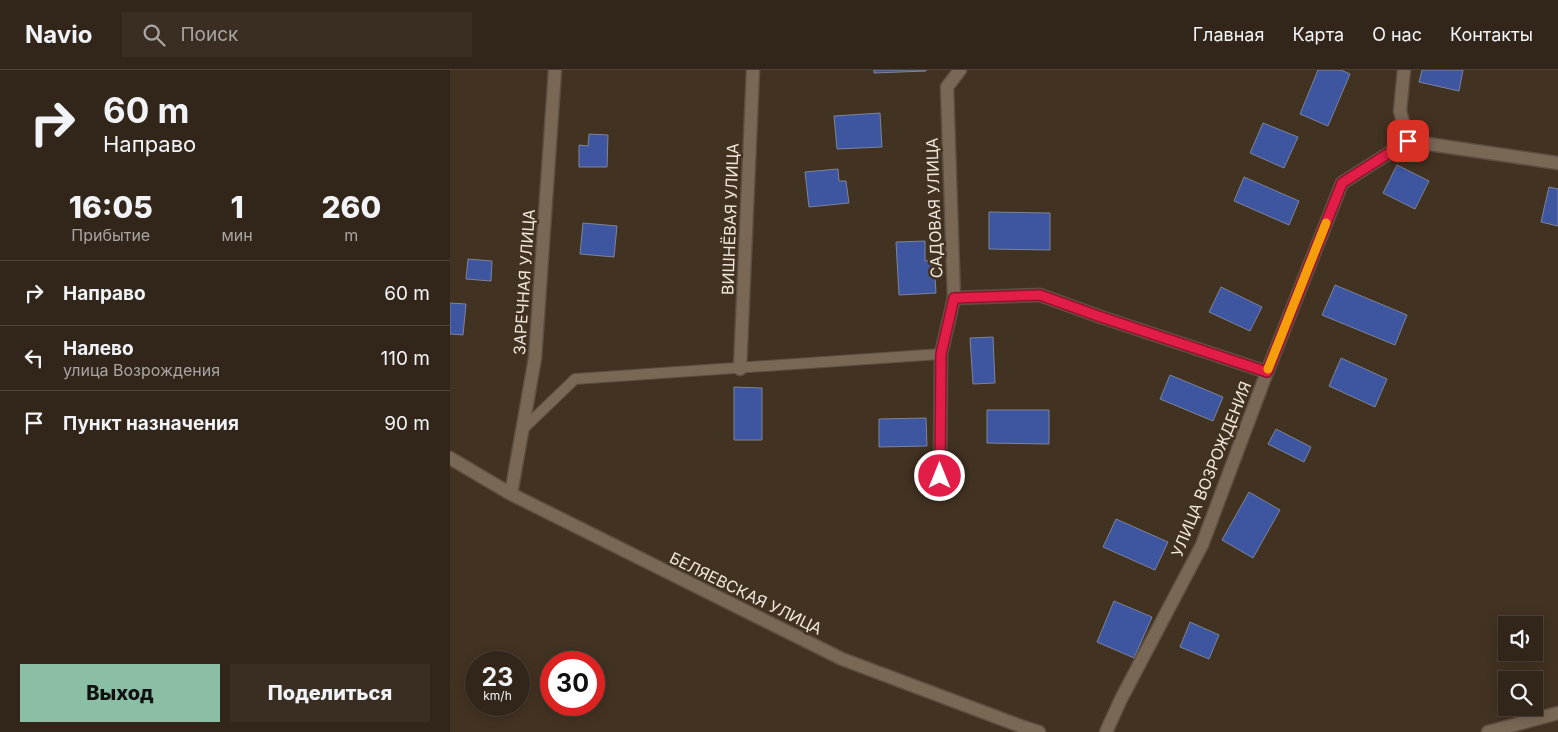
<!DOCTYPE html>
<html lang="ru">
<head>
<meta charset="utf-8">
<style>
  :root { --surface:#32261a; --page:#3a2e23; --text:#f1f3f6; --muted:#a8a5a2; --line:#4d4339; --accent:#8abfa5 }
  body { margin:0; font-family:Inter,sans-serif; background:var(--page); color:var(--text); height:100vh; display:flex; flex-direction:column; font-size:19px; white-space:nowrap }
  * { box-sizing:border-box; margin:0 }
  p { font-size:16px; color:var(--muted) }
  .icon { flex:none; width:28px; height:28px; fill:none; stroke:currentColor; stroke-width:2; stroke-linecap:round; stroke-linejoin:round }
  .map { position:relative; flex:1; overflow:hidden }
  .sheet { display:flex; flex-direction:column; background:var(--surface); width:450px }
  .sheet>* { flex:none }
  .guide { background:#32261a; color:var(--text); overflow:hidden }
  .fabs { position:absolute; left:1048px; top:546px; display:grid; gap:10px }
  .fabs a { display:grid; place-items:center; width:45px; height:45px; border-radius:0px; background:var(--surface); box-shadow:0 2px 12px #0003,0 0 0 1px var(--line); font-size:25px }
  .speed { position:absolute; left:15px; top:581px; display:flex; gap:10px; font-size:25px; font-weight:700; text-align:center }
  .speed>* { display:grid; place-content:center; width:65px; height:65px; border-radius:50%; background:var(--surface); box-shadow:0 2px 12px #0003,0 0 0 1px var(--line); line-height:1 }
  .speed small { font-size:12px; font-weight:400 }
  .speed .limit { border:8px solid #d22; background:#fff; color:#111 }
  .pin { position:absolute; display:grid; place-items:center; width:42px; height:42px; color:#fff; margin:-21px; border-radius:10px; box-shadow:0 2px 8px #0006 }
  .me { position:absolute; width:55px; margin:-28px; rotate:0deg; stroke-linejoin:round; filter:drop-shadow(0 0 4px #0008) }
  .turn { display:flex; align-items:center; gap:18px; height:105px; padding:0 20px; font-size:22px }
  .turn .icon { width:65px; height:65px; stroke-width:2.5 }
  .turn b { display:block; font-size:35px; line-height:42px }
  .eta { display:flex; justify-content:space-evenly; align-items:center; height:85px; text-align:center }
  .eta b { font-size:30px; font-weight:800; line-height:35px }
  .action { display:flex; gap:10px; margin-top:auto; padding:10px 20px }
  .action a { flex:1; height:58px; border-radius:0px; background:var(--accent); color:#111; font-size:20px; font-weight:800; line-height:58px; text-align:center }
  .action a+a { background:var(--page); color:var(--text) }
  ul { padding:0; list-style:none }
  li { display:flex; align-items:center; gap:15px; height:65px; padding:0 20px; border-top:1px solid var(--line) }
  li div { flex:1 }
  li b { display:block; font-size:19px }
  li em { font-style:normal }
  header { display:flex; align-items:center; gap:30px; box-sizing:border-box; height:70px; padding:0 25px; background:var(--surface); border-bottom:1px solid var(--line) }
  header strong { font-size:24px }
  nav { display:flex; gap:28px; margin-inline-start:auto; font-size:18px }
  .search { width:350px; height:45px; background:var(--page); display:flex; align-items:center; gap:12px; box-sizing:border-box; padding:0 18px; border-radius:0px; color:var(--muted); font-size:19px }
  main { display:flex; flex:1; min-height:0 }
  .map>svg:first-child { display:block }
  .building { fill:#3e55a0; stroke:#7c849b }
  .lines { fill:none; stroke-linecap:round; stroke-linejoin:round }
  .lane-casing { stroke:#5d4f40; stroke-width:12 }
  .street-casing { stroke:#5d4f40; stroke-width:15 }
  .lane { stroke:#7a6856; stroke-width:10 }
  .street { stroke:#7a6856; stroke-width:12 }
  .route-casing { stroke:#92132f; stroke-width:12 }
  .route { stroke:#e11d48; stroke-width:9 }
  .slow { stroke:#f59e0b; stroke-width:9 }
  .labels { text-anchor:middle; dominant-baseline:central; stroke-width:5; stroke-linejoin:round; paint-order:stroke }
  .street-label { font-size:16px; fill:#f0e6db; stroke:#423222 }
</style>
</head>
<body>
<header>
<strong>Navio</strong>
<div class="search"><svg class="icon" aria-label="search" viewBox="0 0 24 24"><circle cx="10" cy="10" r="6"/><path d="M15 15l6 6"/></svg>Поиск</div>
<nav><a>Главная</a><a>Карта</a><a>О нас</a><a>Контакты</a></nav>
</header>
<main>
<section class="sheet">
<div class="guide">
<div class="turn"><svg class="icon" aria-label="right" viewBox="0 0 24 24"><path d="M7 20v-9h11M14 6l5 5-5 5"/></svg><div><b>60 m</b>Направо</div></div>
</div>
<div class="eta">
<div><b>16:05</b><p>Прибытие</p></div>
<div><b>1</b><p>мин</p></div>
<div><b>260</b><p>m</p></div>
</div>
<ul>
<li><svg class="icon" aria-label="right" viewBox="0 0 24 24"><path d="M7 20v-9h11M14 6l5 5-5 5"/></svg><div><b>Направо</b></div><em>60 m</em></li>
<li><svg class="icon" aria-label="left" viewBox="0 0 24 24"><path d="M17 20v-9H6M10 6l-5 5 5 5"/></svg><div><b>Налево</b><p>улица Возрождения</p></div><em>110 m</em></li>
<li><svg class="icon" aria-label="arrive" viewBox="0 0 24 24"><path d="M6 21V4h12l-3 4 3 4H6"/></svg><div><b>Пункт назначения</b></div><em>90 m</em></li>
</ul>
<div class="action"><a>Выход</a><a>Поделиться</a></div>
</section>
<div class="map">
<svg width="1108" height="662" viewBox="0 0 1108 662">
  <rect width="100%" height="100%" fill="#423222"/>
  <!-- building -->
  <path class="building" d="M424 0H476V1L424 3Z
    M868 0H891L900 4 878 56 850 44Z
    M972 0H1013L1009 21 969 12Z
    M430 43 432 77 387 79 384 46Z
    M813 53 848 67 834 98 800 83Z
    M139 64 158 65 157 97H129V75L138 76Z
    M947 95 979 111 965 139 933 123Z
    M388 99 389 111H396L399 133 359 137 355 102Z
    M794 107 849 131 839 155 784 131Z
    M1099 117 1108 119V156L1091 152Z
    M539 142 600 143V180L539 179Z
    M133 153 167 156 164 187 130 184Z
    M475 171V191L484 190 486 223 449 225 446 172Z
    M18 189 42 191 41 211 16 209Z
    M885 215 957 245 945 275 872 245Z
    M771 217 812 237 800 261 759 242Z
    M0 233 16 234 13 265 0 264Z
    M543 267 545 313 523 314 520 268Z
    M891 288 937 309 925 337 879 316Z
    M720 305 773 327 763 351 710 329Z
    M284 317 312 318V370H284Z
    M537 340H599V374L537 373Z
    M476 348 477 376 429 377V349Z
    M826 359 861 377 854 392 818 374Z
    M799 422 830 440 803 488 772 470Z
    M666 449 718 472 705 500 653 477Z
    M664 531 702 547 684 588 647 572Z
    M740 552 769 565 759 589 730 577Z"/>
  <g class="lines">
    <defs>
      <path id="lane" d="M72 360 125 309 491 284"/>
      <path id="street" d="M954 0 950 41 958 71
        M958 71 1108 93
        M504 228 590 225 648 246 817 302
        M290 299 303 0
        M0 388 61 424 392 589 573 657 589 662
        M490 406 491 284 504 228 497 17 510 0
        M61 424 85 288 105 0
        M656 662 671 629 752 475 817 302 892 113 958 71
        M1038 662 1108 643"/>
    </defs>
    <!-- lane casing -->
    <use href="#lane" class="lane-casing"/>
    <!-- street casing -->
    <use href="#street" class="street-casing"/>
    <!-- lane -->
    <use href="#lane" class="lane"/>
    <!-- street -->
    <use href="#street" class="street"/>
  </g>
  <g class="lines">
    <defs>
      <path id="route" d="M490 406 491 284 504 228 590 225 648 246 817 302 892 113 958 71"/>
    </defs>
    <!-- route casing -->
    <use href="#route" class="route-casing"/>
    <!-- route -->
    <use href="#route" class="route"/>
    <!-- slow -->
    <path class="slow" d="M818 299 876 153"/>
  </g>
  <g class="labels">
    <!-- street labels -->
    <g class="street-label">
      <text transform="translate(484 138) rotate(-92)">САДОВАЯ УЛИЦА</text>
      <text transform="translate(280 149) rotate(-88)">ВИШНЁВАЯ УЛИЦА</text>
      <text transform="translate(74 212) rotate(-86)">ЗАРЕЧНАЯ УЛИЦА</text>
      <text transform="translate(761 399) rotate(-68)">УЛИЦА ВОЗРОЖДЕНИЯ</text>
      <text transform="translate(296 523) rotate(26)">БЕЛЯЕВСКАЯ УЛИЦА</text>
    </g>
  </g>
</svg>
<div class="fabs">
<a><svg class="icon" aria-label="sound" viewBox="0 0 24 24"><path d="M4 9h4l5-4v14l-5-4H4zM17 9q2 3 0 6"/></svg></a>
<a><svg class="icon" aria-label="search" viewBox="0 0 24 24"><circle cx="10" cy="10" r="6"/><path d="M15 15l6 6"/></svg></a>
</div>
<div class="speed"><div>23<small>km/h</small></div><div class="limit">30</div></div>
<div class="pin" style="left:958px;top:71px;background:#d93025"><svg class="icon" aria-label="arrive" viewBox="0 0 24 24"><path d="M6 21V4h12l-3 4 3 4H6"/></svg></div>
<svg class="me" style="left:490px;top:406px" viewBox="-20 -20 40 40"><circle r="17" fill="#e11d48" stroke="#fff" stroke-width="3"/><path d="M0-11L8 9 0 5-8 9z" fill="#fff"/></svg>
</div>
</main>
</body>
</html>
